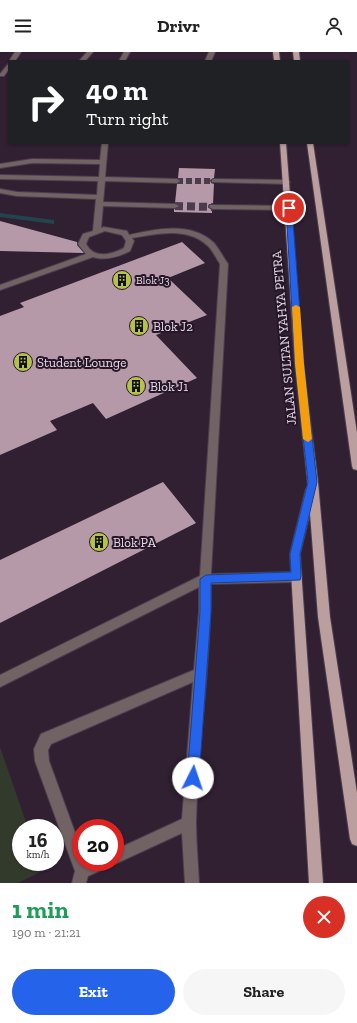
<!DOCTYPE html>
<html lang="en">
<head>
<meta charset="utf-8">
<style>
  :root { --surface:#fff; --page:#f6f6f6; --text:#222; --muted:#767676; --accent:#2563eb }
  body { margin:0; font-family:"Zilla Slab",serif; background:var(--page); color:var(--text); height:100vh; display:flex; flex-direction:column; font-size:15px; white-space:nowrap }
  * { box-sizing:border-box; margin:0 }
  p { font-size:13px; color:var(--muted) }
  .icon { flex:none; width:22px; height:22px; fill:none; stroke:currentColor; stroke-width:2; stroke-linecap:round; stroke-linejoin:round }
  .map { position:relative; height:831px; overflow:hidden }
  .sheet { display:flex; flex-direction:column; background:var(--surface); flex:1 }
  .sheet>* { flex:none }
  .guide { position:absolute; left:8px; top:8px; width:341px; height:84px; border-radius:0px; box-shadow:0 1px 3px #0004; background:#202124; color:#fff; overflow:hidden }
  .speed { position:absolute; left:12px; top:767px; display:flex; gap:8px; font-size:20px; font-weight:700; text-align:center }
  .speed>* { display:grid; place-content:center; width:52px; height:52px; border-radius:50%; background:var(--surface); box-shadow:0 1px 3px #0004; line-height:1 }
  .speed small { font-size:10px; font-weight:400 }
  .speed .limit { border:6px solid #d22; background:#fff; color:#111 }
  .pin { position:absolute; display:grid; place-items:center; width:34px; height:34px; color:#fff; margin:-17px; border:2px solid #fff; border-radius:50%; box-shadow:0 1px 4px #0007 }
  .me { position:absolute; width:44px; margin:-22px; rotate:4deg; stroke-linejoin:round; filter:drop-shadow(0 0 3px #0008) }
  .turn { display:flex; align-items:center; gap:14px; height:84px; padding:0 12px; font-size:18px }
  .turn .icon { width:52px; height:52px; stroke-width:2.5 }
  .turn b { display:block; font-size:28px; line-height:34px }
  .round { display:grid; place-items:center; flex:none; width:42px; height:42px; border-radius:21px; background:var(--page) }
  .overview { display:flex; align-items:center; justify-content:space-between; height:68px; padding:0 12px }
  h1 { font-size:24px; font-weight:700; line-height:30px; color:#1e9e55 }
  .button { display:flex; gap:8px; margin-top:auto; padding:8px 12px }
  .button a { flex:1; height:46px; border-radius:24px; background:var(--accent); color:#fff; font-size:16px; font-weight:700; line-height:46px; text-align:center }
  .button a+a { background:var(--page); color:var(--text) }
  header { display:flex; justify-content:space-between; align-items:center; height:52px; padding:0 12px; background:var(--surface); font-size:18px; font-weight:700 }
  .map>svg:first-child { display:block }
  .green { fill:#323b2b }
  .water { fill:#21444e }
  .building { fill:#b599a9 }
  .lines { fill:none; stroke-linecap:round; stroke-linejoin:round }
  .minor-tunnel-far1 { stroke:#4b3c4d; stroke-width:6; stroke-dasharray:6 3; stroke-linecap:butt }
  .minor-tunnel { stroke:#4b3c4d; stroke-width:8; stroke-dasharray:8 4; stroke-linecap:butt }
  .minor-casing { stroke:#4d3e4f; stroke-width:2 }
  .major-casing { stroke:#4d3e4f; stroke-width:2 }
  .minor { fill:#716363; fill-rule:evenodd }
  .major { fill:#bb9f9f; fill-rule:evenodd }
  .route { fill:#2563eb; stroke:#184099 }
  .slow { fill:#f59e0b }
  .labels { text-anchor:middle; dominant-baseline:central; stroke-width:4; stroke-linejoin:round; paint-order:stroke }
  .far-poi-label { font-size:11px; fill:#e6dce8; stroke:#261628; text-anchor:start }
  .poi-label { font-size:13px; fill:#e6dce8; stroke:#261628; text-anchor:start }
  .street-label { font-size:13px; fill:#e6dce8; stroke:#261628 }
</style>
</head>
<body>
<header><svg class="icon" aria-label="menu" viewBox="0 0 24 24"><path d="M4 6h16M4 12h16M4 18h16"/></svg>Drivr<svg class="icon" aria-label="person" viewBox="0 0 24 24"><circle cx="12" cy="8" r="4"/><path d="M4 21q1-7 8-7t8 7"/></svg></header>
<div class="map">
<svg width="357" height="831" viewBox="0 0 357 831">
  <rect width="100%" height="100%" fill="#302032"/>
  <!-- green -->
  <path class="green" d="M0 695 28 776H21V810H39L42 819 18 831H0Z"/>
  <!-- water -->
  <path class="water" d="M0 161 54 168V172L0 165Z"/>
  <!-- building -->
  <path class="building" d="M179 116 215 117 214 126 210 128 211 131 214 132 213 152H209L208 155 212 158V161L174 160V157L180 155 175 151 177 132 181 129 178 126Z
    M0 169 77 190V193L84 201 0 199Z
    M182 190 205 211 168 226 207 263 156 283 197 326 106 367 93 351 50 369 57 378 0 403V264L24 255 20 251Z
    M163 430 196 471 0 571V508Z"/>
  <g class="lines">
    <!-- minor-tunnel-far1 -->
    <path class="minor-tunnel-far1" d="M177 129H214"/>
    <!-- minor-tunnel -->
    <path class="minor-tunnel" d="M175 154 213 155"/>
    <defs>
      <path id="minor" d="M15 0H21L15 9H9Z
        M87 0H93L85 9H79Z
        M124 0H130L125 9H119Z
        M209 0H215L211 9H205Z
        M9 11V17L4 24H0V22Z
        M102 91H108L105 125 177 127 180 129 177 131 105 129 103 150 175 152 179 154 175 156 103 154 101 176 104 175 127 179 129 183C156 177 191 169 214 191 219 197 223 205 228 212L211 522 296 520 300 522 302 525 300 528 296 530 211 532C211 612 198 690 196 770 196 790 198 811 199 831H185L182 781 115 812 110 810 108 815 88 824 86 831H72L75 819 35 709 34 697 41 682 194 618 199 560V535L0 635V623L200 524 220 212C216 206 213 199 208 194 187 174 157 182 132 186L134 189 130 199C118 205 106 209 93 205L0 238V233L86 202 78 192 83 182 93 179 96 147 17 144 0 141V137L17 140 97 143 98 129 0 127V123L99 125 100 112 32 111 0 116V112L32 107 100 108ZM105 179 122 183 126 189 124 196C111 203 94 207 86 192L89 185ZM193 630 182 767 115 798V810H81V797L49 709 48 698 51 692Z
        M214 127 287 128 290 130 287 132 212 130V128Z
        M210 153 289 154 293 156 289 158 213 157 209 155Z"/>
      <path id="major" d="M273 0H279L280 9H274Z
        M293 0H299L300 9H294Z
        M280 91H286L303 311 318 430 330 565 357 741V794L352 792 350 787 318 565 310 461 300 502 323 831H309L290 502 306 437 308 434 295 311Z
        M307 91H313L357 381V418L353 417 352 414Z"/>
    </defs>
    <!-- minor casing -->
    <use href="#minor" class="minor-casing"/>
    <!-- major casing -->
    <use href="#major" class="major-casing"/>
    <!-- minor -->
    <use href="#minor" class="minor"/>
    <!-- major -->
    <use href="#major" class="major"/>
  </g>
  <!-- route -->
  <path class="route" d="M289 154 292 156 304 312 317 430 300 502 301 525 300 528 211 531V560L199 726 197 730 193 732 188 730 187 726 200 560V527L206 523 291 520 290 502 308 430 295 312 286 156Z"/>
  <!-- slow -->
  <path class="slow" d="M296 253 300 255 304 312 312 387 308 390 303 387 295 312 292 255Z"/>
  <!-- icons -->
  <defs>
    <symbol id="building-disc" viewBox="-11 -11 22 22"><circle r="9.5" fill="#b4c24a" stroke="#261628"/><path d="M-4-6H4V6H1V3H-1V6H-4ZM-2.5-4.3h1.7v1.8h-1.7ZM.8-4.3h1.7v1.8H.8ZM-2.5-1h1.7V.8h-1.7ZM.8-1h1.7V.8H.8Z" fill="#111"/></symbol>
  </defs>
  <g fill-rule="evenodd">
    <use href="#building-disc" x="111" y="217" width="22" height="22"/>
    <use href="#building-disc" x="128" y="263" width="22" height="22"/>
    <use href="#building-disc" x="12" y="299" width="22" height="22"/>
    <use href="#building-disc" x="125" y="323" width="22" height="22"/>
    <use href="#building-disc" x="88" y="479" width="22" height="22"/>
  </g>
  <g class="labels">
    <!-- far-poi labels -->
    <g class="far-poi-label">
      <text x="136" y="228">Blok J3</text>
    </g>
    <!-- poi labels -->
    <g class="poi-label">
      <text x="153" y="274">Blok J2</text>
      <text x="37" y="310">Student Lounge</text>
      <text x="150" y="334">Blok J1</text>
      <text x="113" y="490">Blok PA</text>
    </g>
    <!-- street labels -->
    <g class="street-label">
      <text transform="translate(284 286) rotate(-95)">JALAN SULTAN YAHYA PETRA</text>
    </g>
  </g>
</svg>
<div class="speed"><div>16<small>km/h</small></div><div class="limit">20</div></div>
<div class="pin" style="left:289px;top:156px;background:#d93025"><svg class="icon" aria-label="arrive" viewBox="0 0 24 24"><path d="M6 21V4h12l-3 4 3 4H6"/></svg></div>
<svg class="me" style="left:193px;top:726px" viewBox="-20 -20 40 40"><circle r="19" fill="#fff"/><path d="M0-13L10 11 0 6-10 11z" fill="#2563eb"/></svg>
<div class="guide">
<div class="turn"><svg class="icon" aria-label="right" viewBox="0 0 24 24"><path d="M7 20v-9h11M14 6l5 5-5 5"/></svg><div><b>40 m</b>Turn right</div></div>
</div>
</div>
<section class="sheet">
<div class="overview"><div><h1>1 min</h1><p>190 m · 21:21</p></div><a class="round" style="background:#d93025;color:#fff"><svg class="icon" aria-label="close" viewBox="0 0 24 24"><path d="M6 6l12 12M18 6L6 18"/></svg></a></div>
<div class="button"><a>Exit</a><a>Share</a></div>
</section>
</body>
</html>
